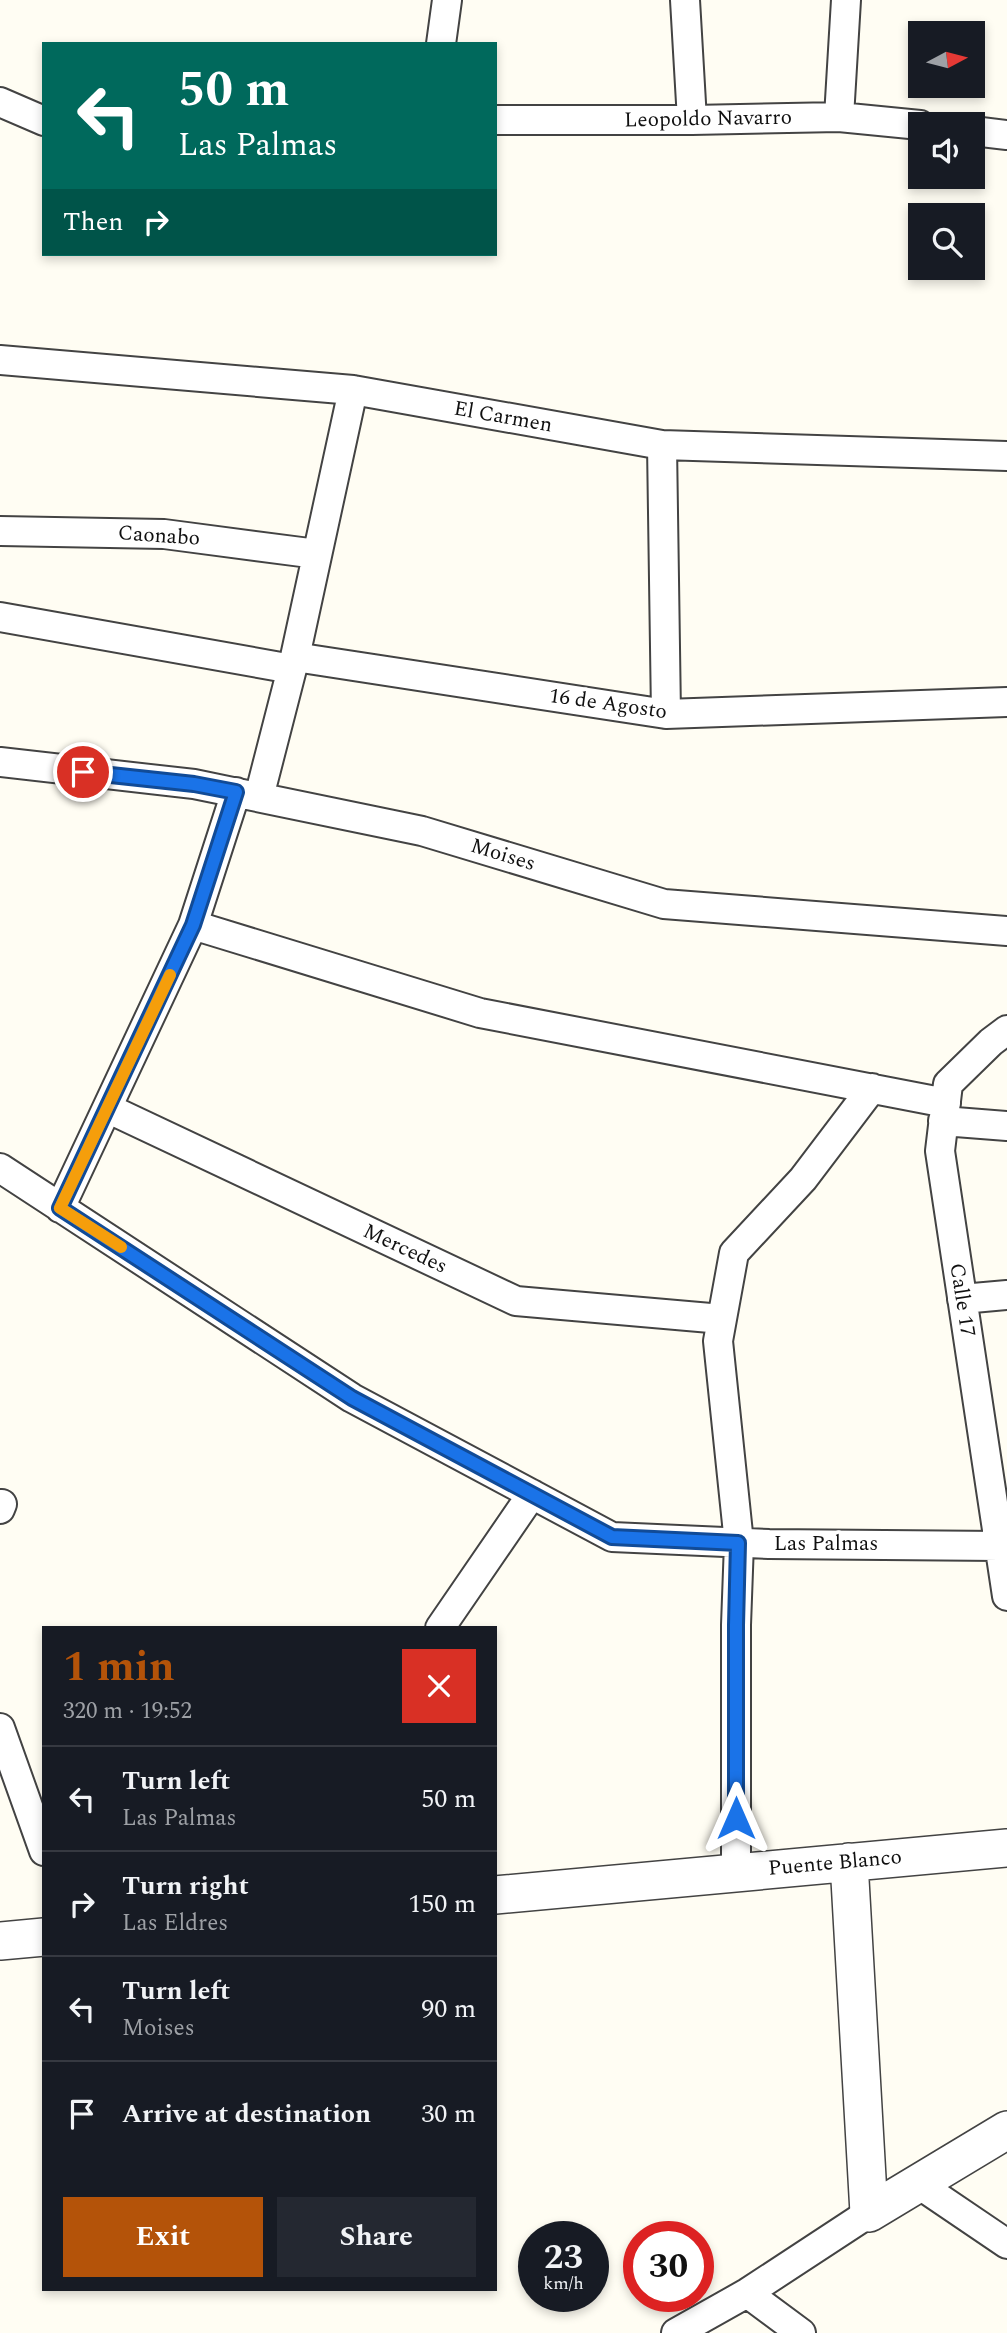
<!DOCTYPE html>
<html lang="en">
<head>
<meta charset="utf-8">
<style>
  :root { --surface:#171b24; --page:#242831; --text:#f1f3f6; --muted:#9ea1a6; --line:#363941; --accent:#b45309 }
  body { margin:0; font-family:Spectral,serif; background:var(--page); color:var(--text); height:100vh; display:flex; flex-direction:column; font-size:26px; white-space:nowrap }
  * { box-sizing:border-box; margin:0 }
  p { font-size:23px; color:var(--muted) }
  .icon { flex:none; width:38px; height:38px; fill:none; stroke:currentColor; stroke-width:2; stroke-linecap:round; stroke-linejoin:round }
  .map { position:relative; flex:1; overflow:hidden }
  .side { position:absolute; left:42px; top:1626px; width:455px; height:665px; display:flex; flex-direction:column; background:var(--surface); border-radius:0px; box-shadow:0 4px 10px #0003 }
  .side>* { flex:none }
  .top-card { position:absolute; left:42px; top:42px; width:455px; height:214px; border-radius:0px; box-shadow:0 4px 10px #0003; background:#00695c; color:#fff; overflow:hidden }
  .needle { width:46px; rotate:83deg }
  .controls { position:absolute; left:908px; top:21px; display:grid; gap:14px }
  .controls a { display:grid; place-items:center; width:77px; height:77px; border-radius:0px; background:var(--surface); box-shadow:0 4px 10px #0003; font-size:35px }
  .speed { position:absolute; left:518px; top:2221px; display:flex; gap:14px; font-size:35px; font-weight:700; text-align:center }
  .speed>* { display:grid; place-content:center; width:91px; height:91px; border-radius:50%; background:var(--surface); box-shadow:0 4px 10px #0003; line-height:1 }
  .speed small { font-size:18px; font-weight:400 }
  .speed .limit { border:10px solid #d22; background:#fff; color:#111 }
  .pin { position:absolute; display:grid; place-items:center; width:60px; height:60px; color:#fff; margin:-30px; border:4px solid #fff; border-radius:50%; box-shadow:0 2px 7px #0007 }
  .me { position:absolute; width:77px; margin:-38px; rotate:0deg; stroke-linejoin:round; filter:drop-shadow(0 0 5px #0008) }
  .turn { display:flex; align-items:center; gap:24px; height:147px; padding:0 21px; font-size:32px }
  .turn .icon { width:91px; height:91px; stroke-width:2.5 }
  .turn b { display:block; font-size:49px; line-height:60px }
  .then { display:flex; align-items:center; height:66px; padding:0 21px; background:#0003; gap:14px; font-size:26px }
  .round { display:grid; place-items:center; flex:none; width:74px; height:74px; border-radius:0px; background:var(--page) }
  .headline { display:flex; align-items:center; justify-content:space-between; height:119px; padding:0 21px }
  h1 { font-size:42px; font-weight:700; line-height:52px; color:var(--accent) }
  .action { display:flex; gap:14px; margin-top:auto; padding:14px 21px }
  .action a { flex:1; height:80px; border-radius:0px; background:var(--accent); color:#fff; font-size:28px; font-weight:700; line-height:80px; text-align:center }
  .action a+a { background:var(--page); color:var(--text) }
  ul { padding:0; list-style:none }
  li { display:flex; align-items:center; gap:21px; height:105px; padding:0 21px; border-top:2px solid var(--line) }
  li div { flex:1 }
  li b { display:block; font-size:26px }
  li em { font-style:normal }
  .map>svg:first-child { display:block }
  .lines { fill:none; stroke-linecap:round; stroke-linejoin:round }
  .minor-casing { stroke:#434343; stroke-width:32 }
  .tertiary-casing { stroke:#434343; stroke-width:40 }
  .minor { stroke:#fff; stroke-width:28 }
  .tertiary { stroke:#fff; stroke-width:37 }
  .route-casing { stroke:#114b97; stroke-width:18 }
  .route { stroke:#1a73e8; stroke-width:12 }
  .slow { stroke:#f59e0b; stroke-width:12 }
  .labels { text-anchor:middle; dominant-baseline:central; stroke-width:7; stroke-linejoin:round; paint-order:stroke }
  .street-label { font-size:21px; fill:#101010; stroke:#fff }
</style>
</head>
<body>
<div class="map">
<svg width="1007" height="2333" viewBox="0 0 1007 2333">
  <rect width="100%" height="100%" fill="#fffdf3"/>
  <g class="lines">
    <defs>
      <path id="minor" d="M685 0 692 120
        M441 44 447 0
        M0 102 44 121
        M839 117 846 0
        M495 120H692L839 117 920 125
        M973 131 1007 135
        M0 360 353 390 662 445 1007 456
        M662 445 666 714
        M0 531 164 534 317 554
        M0 617 292 669
        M295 657 666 714 1007 702
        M0 762 194 784 422 831 664 904 1007 931
        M259 797 295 657 353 390
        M193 925 480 1013 946 1103
        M1007 1030 991 1042 948 1084 940 1151 1007 1596
        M107 1108 516 1301 722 1319
        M943 1121 1007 1126
        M0 1168 352 1398 612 1537 769 1544 999 1546
        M60 1208 193 925 236 792
        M962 1299 1007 1295
        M0 1509 2 1504
        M440 1628 532 1494
        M0 1728 44 1851
        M736 1873V1625L739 1543 718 1341 734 1253 803 1179 872 1088
        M917 2183 1007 2244
        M747 2293 801 2333
        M676 2333 747 2293 869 2213"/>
      <path id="tertiary" d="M849 1862 869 2213 1007 2130
        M495 1895 1007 1848
        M0 1941 44 1937"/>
    </defs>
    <!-- minor casing -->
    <use href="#minor" class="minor-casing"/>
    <!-- tertiary casing -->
    <use href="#tertiary" class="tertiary-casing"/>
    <!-- minor -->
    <use href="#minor" class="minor"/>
    <!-- tertiary -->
    <use href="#tertiary" class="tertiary"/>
  </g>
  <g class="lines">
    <defs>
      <path id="route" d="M83 772 194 784 236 792 193 925 60 1208 352 1398 612 1537 738 1543 736 1625V1818"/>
    </defs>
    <!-- route casing -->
    <use href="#route" class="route-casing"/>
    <!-- route -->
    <use href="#route" class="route"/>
    <!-- slow -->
    <path class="slow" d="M121 1247 60 1208 170 975"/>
  </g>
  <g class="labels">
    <!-- street labels -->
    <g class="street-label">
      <text transform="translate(708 119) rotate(-1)">Leopoldo Navarro</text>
      <text transform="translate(503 417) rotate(10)">El Carmen</text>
      <text transform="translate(159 536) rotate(4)">Caonabo</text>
      <text transform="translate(608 704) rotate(8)">16 de Agosto</text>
      <text transform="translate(503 855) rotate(17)">Moises</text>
      <text transform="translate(405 1249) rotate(25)">Mercedes</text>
      <text transform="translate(962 1300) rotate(81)">Calle 17</text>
      <text x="826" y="1544">Las Palmas</text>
      <text transform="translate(835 1863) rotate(-5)">Puente Blanco</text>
    </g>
  </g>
</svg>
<div class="controls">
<a><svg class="needle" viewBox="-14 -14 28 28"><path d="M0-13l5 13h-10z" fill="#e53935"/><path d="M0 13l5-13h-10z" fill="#9ea1a6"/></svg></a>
<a><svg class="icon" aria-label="sound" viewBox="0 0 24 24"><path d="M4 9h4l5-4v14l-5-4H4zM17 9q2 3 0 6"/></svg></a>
<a><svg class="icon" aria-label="search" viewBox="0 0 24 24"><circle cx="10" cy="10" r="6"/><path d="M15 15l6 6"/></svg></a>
</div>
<div class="speed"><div>23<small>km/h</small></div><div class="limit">30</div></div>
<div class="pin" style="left:83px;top:772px;background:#d93025"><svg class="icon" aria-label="arrive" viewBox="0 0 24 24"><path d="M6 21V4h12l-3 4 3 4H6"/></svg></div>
<svg class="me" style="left:736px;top:1818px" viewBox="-20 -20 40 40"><path d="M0-17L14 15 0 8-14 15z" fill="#1a73e8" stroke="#fff" stroke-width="4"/></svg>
<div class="top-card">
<div class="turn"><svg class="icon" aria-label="left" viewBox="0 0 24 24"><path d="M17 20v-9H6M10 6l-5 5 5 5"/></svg><div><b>50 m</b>Las Palmas</div></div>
<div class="then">Then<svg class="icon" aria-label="right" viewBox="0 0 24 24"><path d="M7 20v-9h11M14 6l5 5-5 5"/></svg></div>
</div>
<section class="side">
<div class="headline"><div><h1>1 min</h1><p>320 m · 19:52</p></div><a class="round" style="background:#d93025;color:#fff"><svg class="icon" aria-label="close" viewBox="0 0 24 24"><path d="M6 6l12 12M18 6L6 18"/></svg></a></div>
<ul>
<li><svg class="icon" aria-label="left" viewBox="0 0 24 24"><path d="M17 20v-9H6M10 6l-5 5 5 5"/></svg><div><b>Turn left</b><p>Las Palmas</p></div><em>50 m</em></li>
<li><svg class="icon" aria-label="right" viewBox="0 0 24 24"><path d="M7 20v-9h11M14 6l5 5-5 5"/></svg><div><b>Turn right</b><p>Las Eldres</p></div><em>150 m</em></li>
<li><svg class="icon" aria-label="left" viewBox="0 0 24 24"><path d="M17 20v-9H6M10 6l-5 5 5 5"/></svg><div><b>Turn left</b><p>Moises</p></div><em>90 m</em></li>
<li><svg class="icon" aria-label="arrive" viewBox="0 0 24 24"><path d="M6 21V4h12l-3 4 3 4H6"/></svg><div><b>Arrive at destination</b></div><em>30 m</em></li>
</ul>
<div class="action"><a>Exit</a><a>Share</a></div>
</section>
</div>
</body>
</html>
